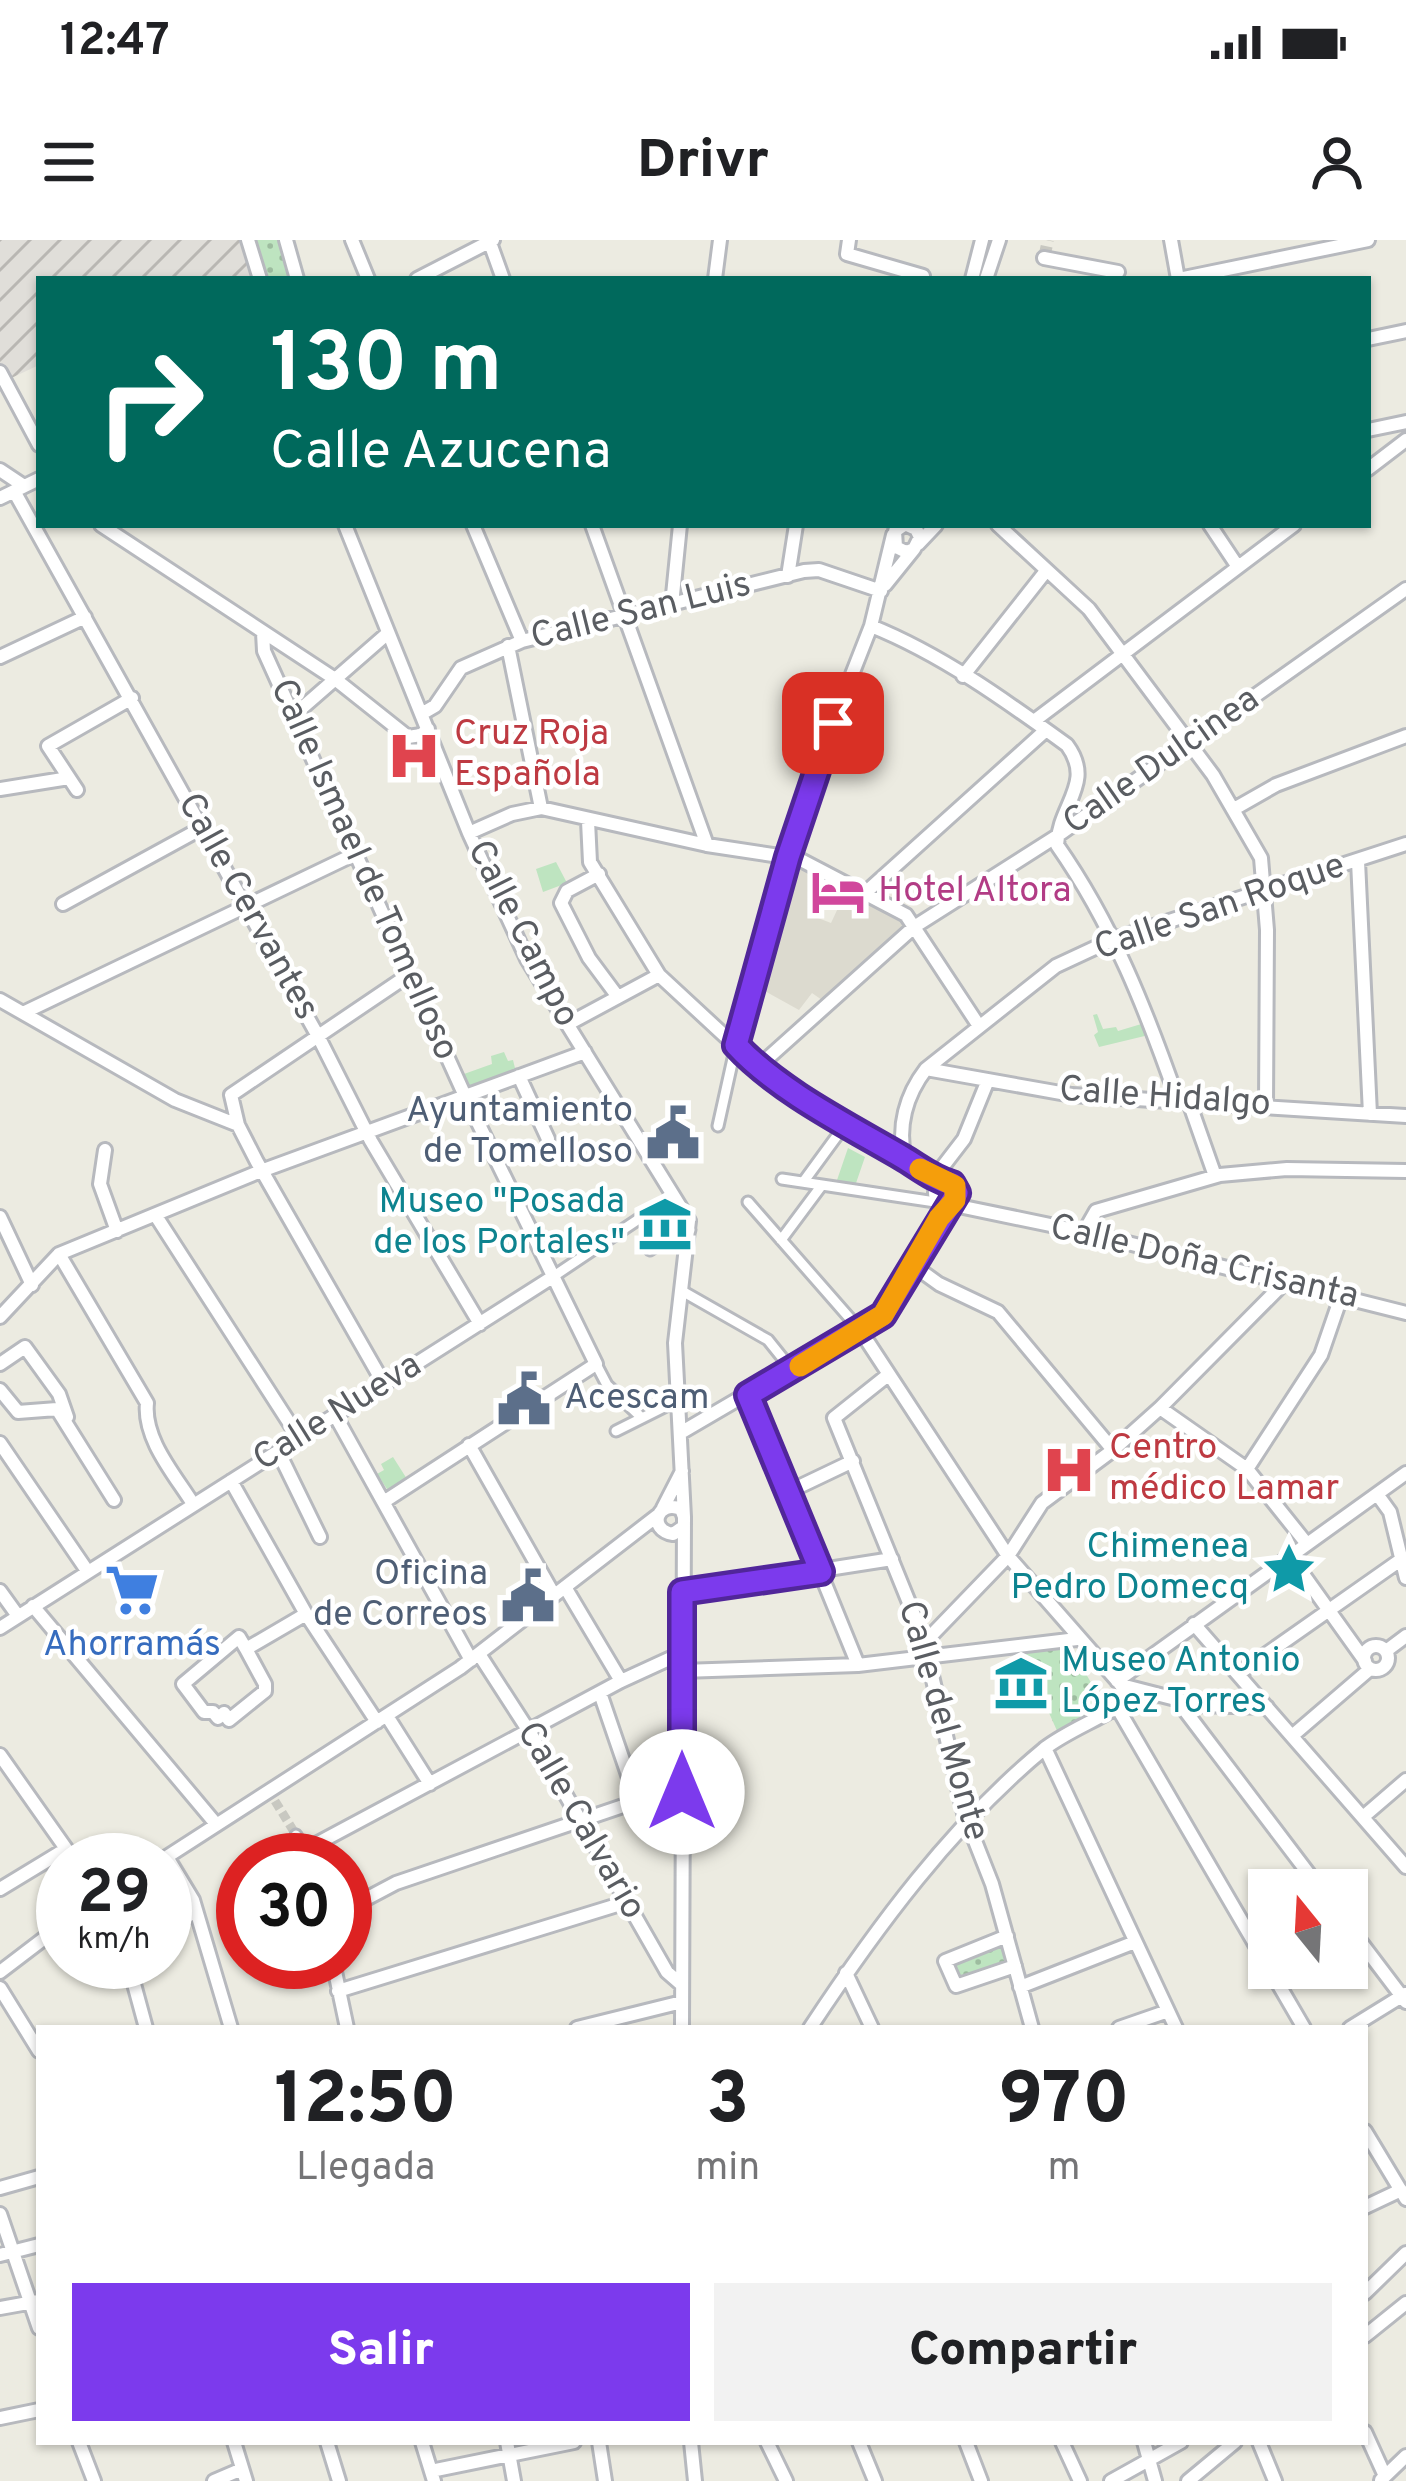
<!DOCTYPE html>
<html lang="es">
<head>
<meta charset="utf-8">
<style>
  :root { --surface:#fff; --page:#f2f2f2; --text:#202124; --muted:#757577; --accent:#7c3aed }
  body { margin:0; font-family:Overpass,sans-serif; background:var(--page); color:var(--text); height:100vh; display:flex; flex-direction:column; font-size:45px; white-space:nowrap }
  * { box-sizing:border-box; margin:0 }
  p { font-size:39px; color:var(--muted) }
  .icon { flex:none; width:66px; height:66px; fill:none; stroke:currentColor; stroke-width:2; stroke-linecap:round; stroke-linejoin:round }
  .map { position:relative; flex:1; overflow:hidden }
  .details { position:absolute; left:36px; top:1785px; width:1332px; height:420px; display:flex; flex-direction:column; background:var(--surface); border-radius:0px; box-shadow:0 3px 9px #0004 }
  .details>* { flex:none }
  .hud { position:absolute; left:36px; top:36px; width:1335px; height:252px; border-radius:0px; box-shadow:0 3px 9px #0004; background:#00695c; color:#fff; overflow:hidden }
  .needle { width:78px; rotate:342deg }
  .fabs { position:absolute; left:1248px; top:1629px; display:grid; gap:24px }
  .fabs a { display:grid; place-items:center; width:120px; height:120px; border-radius:0px; background:var(--surface); box-shadow:0 3px 9px #0004; font-size:60px }
  .speed { position:absolute; left:36px; top:1593px; display:flex; gap:24px; font-size:60px; font-weight:700; text-align:center }
  .speed>* { display:grid; place-content:center; width:156px; height:156px; border-radius:50%; background:var(--surface); box-shadow:0 3px 9px #0004; line-height:1 }
  .speed small { font-size:30px; font-weight:400 }
  .speed .limit { border:18px solid #d22; background:#fff; color:#111 }
  .pin { position:absolute; display:grid; place-items:center; width:102px; height:102px; color:#fff; margin:-51px; border-radius:24px; box-shadow:0 6px 18px #0006 }
  .me { position:absolute; width:132px; margin:-66px; rotate:0deg; stroke-linejoin:round; filter:drop-shadow(0 0 9px #0008) }
  .turn { display:flex; align-items:center; gap:42px; height:252px; padding:0 36px; font-size:54px }
  .turn .icon { width:156px; height:156px; stroke-width:2.5 }
  .turn b { display:block; font-size:84px; line-height:102px }
  .eta { display:flex; justify-content:space-evenly; align-items:center; height:204px; text-align:center }
  .eta b { font-size:72px; font-weight:800; line-height:84px }
  .primary-button { display:flex; gap:24px; margin-top:auto; padding:24px 36px }
  .primary-button a { flex:1; height:138px; border-radius:0px; background:var(--accent); color:#fff; font-size:48px; font-weight:800; line-height:138px; text-align:center }
  .primary-button a+a { background:var(--page); color:var(--text) }
  .status { display:flex; justify-content:space-between; align-items:center; height:84px; padding:0 60px; background:var(--surface); direction:ltr }
  .status svg { height:33px; fill:currentColor }
  header { display:flex; justify-content:space-between; align-items:center; height:156px; padding:0 36px; background:var(--surface); font-size:54px; font-weight:800 }
  .map>svg:first-child { display:block }
  .industrial { fill:url(#industrial-furrows) }
  .education { fill:#dcdacf }
  .grass { fill:#bee4c0 }
  .park { fill:url(#park-dots) }
  .lines { fill:none; stroke-linecap:round; stroke-linejoin:round }
  .pedestrian-tunnel { stroke:#c8c8c1; stroke-width:9; stroke-dasharray:9 4.5; stroke-linecap:butt }
  .minor-tunnel { stroke:#c8c8c1; stroke-width:12; stroke-dasharray:12 6; stroke-linecap:butt }
  .pedestrian-casing { stroke:#b7b9be; stroke-width:15 }
  .minor-casing { stroke:#b7b9be; stroke-width:18 }
  .pedestrian { stroke:#fff; stroke-width:9 }
  .minor { stroke:#fff; stroke-width:12 }
  .route-casing { stroke:#51269a; stroke-width:30 }
  .route { stroke:#7c3aed; stroke-width:21 }
  .slow { stroke:#f59e0b; stroke-width:21 }
  .labels { text-anchor:middle; dominant-baseline:central; stroke-width:9; stroke-linejoin:round; paint-order:stroke }
  .street-label { font-size:36px; fill:#5a5d62; stroke:#fff }
  .health-label { font-size:36px; fill:#be3a42; stroke:#fff; text-anchor:start }
  .hotel-label { font-size:36px; fill:#b23c85; stroke:#fff; text-anchor:start }
  .service-label { font-size:36px; fill:#4e5e75; stroke:#fff; text-anchor:end }
  .culture-label { font-size:36px; fill:#0d838f; stroke:#fff; text-anchor:end }
  .shop-label { font-size:36px; fill:#366cbe; stroke:#fff }
</style>
</head>
<body>
<div class="status"><b>12:47</b><svg viewBox="0 0 49 12"><path d="M0 12V9h3v3zM5 12V6h3v6zM10 12V3h3v9zM15 12V0h3v12zM26 1h20v11H26zM47 4h2v5h-2z"/></svg></div>
<header><svg class="icon" aria-label="menu" viewBox="0 0 24 24"><path d="M4 6h16M4 12h16M4 18h16"/></svg>Drivr<svg class="icon" aria-label="person" viewBox="0 0 24 24"><circle cx="12" cy="8" r="4"/><path d="M4 21q1-7 8-7t8 7"/></svg></header>
<div class="map">
<svg width="1406" height="2241" viewBox="0 0 1406 2241">
  <defs>
    <pattern id="industrial-furrows" width="10" height="10" patternUnits="userSpaceOnUse" patternTransform="scale(3)"><rect width="10" height="10" fill="#e0ded9"/><path d="M-1 1l2-2M0 10L10 0M9 11l2-2" fill="none" stroke="#b9b7b3"/></pattern>
    <pattern id="park-dots" width="8" height="8" patternUnits="userSpaceOnUse" patternTransform="scale(3)"><rect width="8" height="8" fill="#bee4c0"/><path d="M2 2h.1M6 6h.1" fill="none" stroke="#9dbc9f" stroke-width="1.8" stroke-linecap="round"/></pattern>
  </defs>
  <rect width="100%" height="100%" fill="#ecebe1"/>
  <!-- industrial -->
  <path class="industrial" d="M0 0H248L260 39H39V125L5 141 0 136Z"/>
  <!-- education -->
  <path class="education" d="M797 625 834 644 818 678 831 683 846 651 900 679 905 687 822 760 812 753 799 770 761 749 773 703 770 700Z"/>
  <!-- grass -->
  <path class="grass" d="M556 622 567 643 543 652 536 629Z
    M1097 774 1103 789 1116 787 1118 791 1148 782 1153 794 1099 807 1094 795 1098 792 1093 775Z
    M504 812 508 821 513 820 516 832 471 849 464 834 492 824 491 816Z
    M848 908 865 917 855 946 836 943Z
    M393 1217 407 1239 389 1252 377 1234 384 1230 381 1224Z"/>
  <!-- park -->
  <path class="park" d="M248 0H286L297 39H260Z
    M1070 1406 1105 1467 1058 1493 1021 1410Z
    M1007 1696 1015 1726 956 1746 945 1721Z"/>
  <g class="lines">
    <!-- pedestrian-tunnel -->
    <path class="pedestrian-tunnel" d="M275 1561 296 1595"/>
    <!-- minor-tunnel -->
    <path class="minor-tunnel" d="M1044 18 1048 0"/>
    <defs>
      <path id="pedestrian" d="M718 886 736 805
        M782 939 942 963
        M804 941 845 885
        M748 962 860 1090
        M781 1000 822 945
        M650 1010 680 991 690 990
        M551 1038 673 956
        M682 1051 768 1100 792 1130
        M596 1124 607 1145 642 1178
        M616 1191 678 1160
        M296 1595 305 1610"/>
      <path id="minor" d="M248 0 260 39
        M286 0 297 39
        M352 0 368 39
        M489 0 503 39
        M849 0 847 14 923 36
        M1171 0 1178 39
        M1044 18 1118 32
        M417 39 493 0
        M715 39 720 0
        M972 39 982 0
        M986 39 999 0
        M1179 39 1368 0
        M1368 99 1406 91
        M0 132 39 205
        M1368 190 1406 182
        M1368 229 1406 200
        M0 230 24 246
        M14 251 319 798 371 901 480 1084
        M0 258 39 239
        M101 285 335 439 408 497 421 495 428 489
        M345 285 469 593 527 719 689 981 675 1103 684 1277
        M473 285 522 401
        M592 285 707 605
        M904 285 895 291 896 307 906 312 914 309 920 297 916 289 907 285
        M998 285 1089 369 1213 535 1261 618 1267 690 1266 866
        M1210 285 1238 327
        M918 304 936 285
        M788 336 796 285
        M885 345 914 309
        M672 365 680 285
        M871 386C941 414 1006 461 1067 505 1095 543 1059 564 1057 605 1113 685 1146 770 1178 861
        M263 393 264 411 465 856 596 1124 385 1261
        M508 406 541 568
        M0 417 85 377
        M963 436 1046 331
        M423 473 435 466 461 428 522 401 804 331 819 330 881 351
        M294 475 388 393
        M1034 481 1294 285
        M0 549 69 538
        M77 550 48 506 132 458
        M1234 569 1276 545 1406 496
        M588 581 590 622 659 735 754 823 845 885 946 943
        M469 593 512 574 541 568 707 605 799 619 906 675 979 786
        M1358 621 1370 874
        M599 634 567 651 561 663 589 718 618 757
        M864 654 1046 490
        M63 664 202 588
        M0 760 175 860 238 885
        M23 773 357 613
        M568 784 659 735
        M736 805 788 617 833 483 871 386 893 295
        M759 826 914 687 1057 596 1406 349
        M926 829 1072 855 1406 876
        M519 836 548 899
        M1189 862 1215 936
        M105 910 100 944 117 991
        M905 919C897 887 906 855 926 829L1056 726 1114 699 1406 604
        M934 938 964 899 988 840
        M935 953a11 11 0 1 1 22 0a11 11 0 1 1-22 0Z
        M156 976 299 1198
        M0 977 32 1045
        M1084 992 1096 971 1220 935 1287 929 1406 931
        M59 1014 147 1163C143 1199 175 1235 193 1264
        M914 1026 939 1044 998 1072 1113 1210
        M0 1077 59 1014 261 931 585 812
        M860 1090 1008 1316 1121 1445 1124 1452 1117 1467
        M0 1124 25 1107 59 1154 67 1177
        M888 1135 834 1178 923 1397 964 1573 992 1644 1032 1788
        M384 1144 257 922 238 885 231 855 410 734
        M0 1150 18 1172 57 1169 114 1260
        M748 1155 858 1425
        M1160 1168 1247 1229 1307 1304
        M335 1175 471 1420
        M682 1192 882 1075 949 964 1084 992 1406 1073
        M0 1203 88 1332
        M469 1205 554 1355
        M278 1211 320 1297
        M1247 1229 1321 1115 1341 1057
        M231 1241 306 1374 377 1482
        M788 1252 853 1221
        M1377 1254 1390 1272 1406 1338
        M663 1268 682 1231
        M1290 1316 1365 1421
        M565 1347 621 1441
        M0 1351 18 1376
        M682 1352 892 1319
        M33 1366 216 1584
        M1194 1384 1406 1627
        M0 1388 551 1038
        M924 1403 1008 1316 1042 1263 1113 1210 1160 1168 1284 1043
        M1364 1418a12 12 0 1 1 24 0a12 12 0 1 1-24 0Z
        M246 1409 265 1444V1451L229 1480 224 1473 218 1478 213 1472H204L183 1444 239 1397 246 1409 306 1374
        M1386 1411 1406 1396
        M479 1414 532 1496 667 1732 682 1745
        M682 1431 858 1425 1077 1399
        M1238 1434 1399 1321
        M1117 1441 1406 1233
        M1121 1445 1199 1465 1267 1467
        M600 1453 637 1561
        M1177 1460 1321 1650
        M1117 1467 1269 1728
        M387 1476 430 1544
        M1292 1496 1370 1429
        M1045 1508 1176 1788
        M0 1515 74 1620
        M1363 1577 1406 1540
        M167 1617 193 1660 231 1788
        M162 1620 460 1428 657 1276
        M308 1620 305 1610 621 1441 682 1413
        M0 1649 66 1609
        M345 1670 396 1643 682 1546
        M1347 1684 1406 1762
        M165 1690 196 1671
        M1007 1696 945 1721 956 1746 1015 1726
        M128 1722 146 1788
        M333 1722 347 1788
        M1269 1728 1304 1788
        M0 1732 63 1684
        M846 1733 872 1788
        M1020 1747 1135 1702
        M0 1748 39 1811
        M338 1751 627 1662
        M577 1788 682 1762
        M682 1788 684 1277 681 1269C657 1259 647 1290 673 1294L683 1287
        M810 1788C876 1688 951 1586 1044 1509 1066 1492 1093 1482 1117 1467
        M1119 1788 1168 1771
        M1350 1788 1405 1754
        M1365 1891 1406 1959
        M0 1948 39 1937
        M1365 1967 1401 1950
        M0 1974 39 2088
        M0 2015 39 2005
        M1365 2053 1406 2013
        M0 2068 39 2061
        M1365 2096 1406 2063
        M0 2178 39 2170
        M1365 2192 1385 2236
        M79 2202 94 2241
        M234 2202 246 2241
        M327 2202 339 2241
        M422 2202 434 2241
        M507 2202 514 2241
        M599 2202 605 2241
        M691 2202 695 2241
        M767 2202 786 2241
        M859 2202 875 2241
        M966 2202 981 2241
        M1062 2202 1080 2241
        M1144 2202 1155 2241
        M1259 2202 1275 2241
        M431 2231 574 2202
        M1381 2240 1406 2216
        M214 2241 242 2229
        M1111 2241 1181 2202
        M1188 2241 1235 2202"/>
    </defs>
    <!-- pedestrian casing -->
    <use href="#pedestrian" class="pedestrian-casing"/>
    <!-- minor casing -->
    <use href="#minor" class="minor-casing"/>
    <!-- pedestrian -->
    <use href="#pedestrian" class="pedestrian"/>
    <!-- minor -->
    <use href="#minor" class="minor"/>
  </g>
  <g class="lines">
    <defs>
      <path id="route" d="M682 1552V1352L821 1332 748 1155 883 1075 957 953 952 944C933 939 919 927 902 917 849 886 777 850 736 805L788 617 833 483"/>
    </defs>
    <!-- route casing -->
    <use href="#route" class="route-casing"/>
    <!-- route -->
    <use href="#route" class="route"/>
    <!-- slow -->
    <path class="slow" d="M800 1126 883 1075 939 978 955 960V946L920 929"/>
  </g>
  <!-- icons -->
  <defs>
    <symbol id="hospital-bare" viewBox="-9 -9 18 18"><path d="M-5-5h3v3.5h4V-5h3V5h-3V1.5h-4V5h-3Z" fill="#e0444e" stroke="#fff" stroke-width="2.5" paint-order="stroke"/></symbol>
    <symbol id="hotel-bare" viewBox="-9 -9 18 18"><path d="M-6-4.5h1.5V1H6V5H4.5V3h-9V5H-6ZM-4 0a1.8 1.8 0 1 1 3.6 0ZM.5 0V-2.5h3Q6-2.5 6 0Z" fill="#d1479c" stroke="#fff" stroke-width="2.5" paint-order="stroke"/></symbol>
    <symbol id="civic-bare" viewBox="-9 -9 18 18"><path d="M-.6-6.5H3V-4.5H.6V-3L4-1V1h2V6H-6V1h2V-1L-.6-3ZM-1.2 2.5V6h2.4V2.5Z" fill="#5c6f8a" stroke="#fff" stroke-width="2.5" paint-order="stroke"/></symbol>
    <symbol id="museum-bare" viewBox="-9 -9 18 18"><path d="M0-6L6-3V-2H-6V-3ZM-5-1h2V3h-2ZM-1-1h2V3h-2ZM3-1h2V3H3ZM-6 4H6V6H-6Z" fill="#0f9aa8" stroke="#fff" stroke-width="2.5" paint-order="stroke"/></symbol>
    <symbol id="sight-bare" viewBox="-9 -9 18 18"><path d="M0-6L1.8-2.2L6-1.7L2.9 1.2L3.7 5.4L0 3.3L-3.7 5.4L-2.9 1.2L-6-1.7L-1.8-2.2Z" fill="#0f9aa8" stroke="#fff" stroke-width="2.5" paint-order="stroke"/></symbol>
    <symbol id="supermarket-bare" viewBox="-9 -9 18 18"><path d="M-6-5.5h2.5l.6 2H6L4.5 2H-2.5L-4.4-4H-6ZM-1.5 3.2a1.3 1.3 0 1 0 .1 0ZM3 3.2a1.3 1.3 0 1 0 .1 0Z" fill="#3f7fe0" stroke="#fff" stroke-width="2.5" paint-order="stroke"/></symbol>
  </defs>
  <g fill-rule="evenodd">
    <use href="#hospital-bare" x="376" y="478" width="76" height="76"/>
    <use href="#hotel-bare" x="800" y="614" width="76" height="76"/>
    <use href="#civic-bare" x="635" y="855" width="76" height="76"/>
    <use href="#museum-bare" x="627" y="946" width="76" height="76"/>
    <use href="#civic-bare" x="486" y="1121" width="76" height="76"/>
    <use href="#hospital-bare" x="1031" y="1192" width="76" height="76"/>
    <use href="#sight-bare" x="1251" y="1291" width="76" height="76"/>
    <use href="#supermarket-bare" x="94" y="1312" width="76" height="76"/>
    <use href="#civic-bare" x="490" y="1318" width="76" height="76"/>
    <use href="#museum-bare" x="983" y="1405" width="76" height="76"/>
  </g>
  <g class="labels">
    <!-- street labels -->
    <g class="street-label">
      <text transform="translate(641 372) rotate(-14)">Calle San Luis</text>
      <text transform="translate(1162 522) rotate(-35)">Calle Dulcinea</text>
      <text transform="translate(363 630) rotate(66)">Calle Ismael de Tomelloso</text>
      <text transform="translate(247 667) rotate(61)">Calle Cervantes</text>
      <text transform="translate(1220 668) rotate(-19)">Calle San Roque</text>
      <text transform="translate(522 694) rotate(63)">Calle Campo</text>
      <text transform="translate(1165 858) rotate(4)">Calle Hidalgo</text>
      <text transform="translate(1204 1023) rotate(13)">Calle Doña Crisanta</text>
      <text transform="translate(338 1173) rotate(-32)">Calle Nueva</text>
      <text transform="translate(942 1481) rotate(74)">Calle del Monte</text>
      <text transform="translate(580 1581) rotate(60)">Calle Calvario</text>
    </g>
    <!-- health labels -->
    <g class="health-label">
      <text x="454" y="495">Cruz Roja<tspan x="454" dy="41">Española</tspan></text>
      <text x="1109" y="1209">Centro<tspan x="1109" dy="41">médico Lamar</tspan></text>
    </g>
    <!-- hotel labels -->
    <g class="hotel-label">
      <text x="878" y="652">Hotel Altora</text>
    </g>
    <!-- service labels -->
    <g class="service-label">
      <text x="633" y="872">Ayuntamiento<tspan x="633" dy="41">de Tomelloso</tspan></text>
      <text x="564" y="1159" text-anchor="start">Acescam</text>
      <text x="488" y="1335">Oficina<tspan x="488" dy="41">de Correos</tspan></text>
    </g>
    <!-- culture labels -->
    <g class="culture-label">
      <text x="625" y="963">Museo "Posada<tspan x="625" dy="41">de los Portales"</tspan></text>
      <text x="1249" y="1308">Chimenea<tspan x="1249" dy="41">Pedro Domecq</tspan></text>
      <text x="1061" y="1422" text-anchor="start">Museo Antonio<tspan x="1061" dy="41">López Torres</tspan></text>
    </g>
    <!-- shop labels -->
    <g class="shop-label">
      <text x="132" y="1406">Ahorramás</text>
    </g>
  </g>
</svg>
<div class="fabs">
<a><svg class="needle" viewBox="-14 -14 28 28"><path d="M0-13l5 13h-10z" fill="#e53935"/><path d="M0 13l5-13h-10z" fill="#757577"/></svg></a>
</div>
<div class="speed"><div>29<small>km/h</small></div><div class="limit">30</div></div>
<div class="pin" style="left:833px;top:483px;background:#d93025"><svg class="icon" aria-label="arrive" viewBox="0 0 24 24"><path d="M6 21V4h12l-3 4 3 4H6"/></svg></div>
<svg class="me" style="left:682px;top:1552px" viewBox="-20 -20 40 40"><circle r="19" fill="#fff"/><path d="M0-13L10 11 0 6-10 11z" fill="#7c3aed"/></svg>
<div class="hud">
<div class="turn"><svg class="icon" aria-label="right" viewBox="0 0 24 24"><path d="M7 20v-9h11M14 6l5 5-5 5"/></svg><div><b>130 m</b>Calle Azucena</div></div>
</div>
<section class="details">
<div class="eta">
<div><b>12:50</b><p>Llegada</p></div>
<div><b>3</b><p>min</p></div>
<div><b>970</b><p>m</p></div>
</div>
<div class="primary-button"><a>Salir</a><a>Compartir</a></div>
</section>
</div>
</body>
</html>
